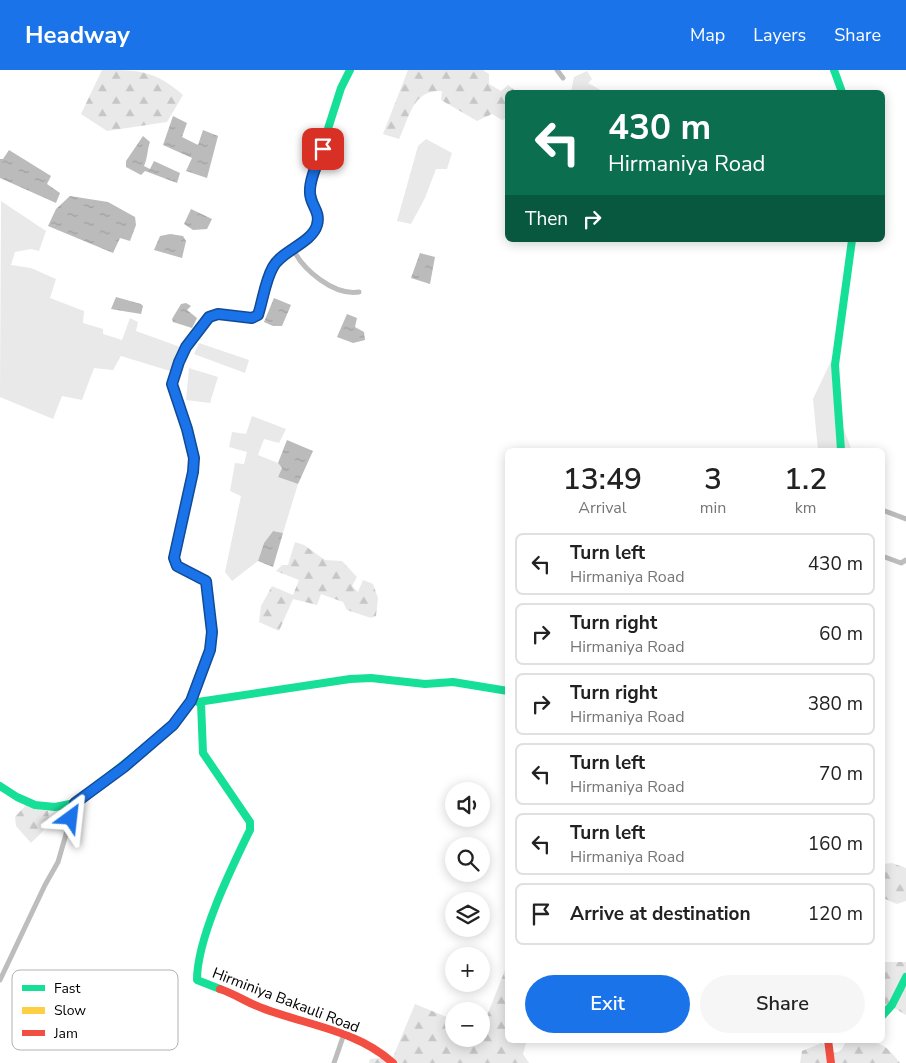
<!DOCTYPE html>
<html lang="en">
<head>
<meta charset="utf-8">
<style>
  :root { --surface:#fff; --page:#f6f6f6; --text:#222; --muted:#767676; --line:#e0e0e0; --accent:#1a73e8 }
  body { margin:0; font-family:"Nunito Sans",sans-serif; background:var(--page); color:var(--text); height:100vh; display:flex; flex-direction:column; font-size:19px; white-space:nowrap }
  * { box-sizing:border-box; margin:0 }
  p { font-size:16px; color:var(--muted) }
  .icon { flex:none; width:28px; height:28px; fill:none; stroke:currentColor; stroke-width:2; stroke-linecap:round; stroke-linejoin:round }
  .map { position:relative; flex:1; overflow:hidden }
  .panel { position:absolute; left:505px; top:378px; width:380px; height:595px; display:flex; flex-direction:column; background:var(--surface); border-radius:8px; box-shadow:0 2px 12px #0003 }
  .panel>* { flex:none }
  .top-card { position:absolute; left:505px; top:20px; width:380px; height:152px; border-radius:8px; box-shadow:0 2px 12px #0003; background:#0b6e4f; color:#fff; overflow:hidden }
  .fabs { position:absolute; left:445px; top:712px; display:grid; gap:10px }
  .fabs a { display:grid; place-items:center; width:45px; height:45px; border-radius:50%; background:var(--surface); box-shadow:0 2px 12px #0003; font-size:25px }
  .pin { position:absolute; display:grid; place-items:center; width:42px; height:42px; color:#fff; margin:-21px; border-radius:10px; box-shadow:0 2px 8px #0006 }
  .me { position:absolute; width:55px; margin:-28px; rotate:30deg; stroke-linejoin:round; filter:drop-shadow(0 0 4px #0008) }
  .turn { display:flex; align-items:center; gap:18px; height:105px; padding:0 20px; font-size:22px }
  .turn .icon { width:65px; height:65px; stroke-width:2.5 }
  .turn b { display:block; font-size:35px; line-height:42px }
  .then { display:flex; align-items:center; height:48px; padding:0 20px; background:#0003; gap:10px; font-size:19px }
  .eta { display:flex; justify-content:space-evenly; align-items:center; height:85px; text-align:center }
  .eta b { font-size:30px; font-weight:600; line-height:35px }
  .button { display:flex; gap:10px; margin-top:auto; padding:10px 20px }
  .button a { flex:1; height:58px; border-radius:30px; background:var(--accent); color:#fff; font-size:20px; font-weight:600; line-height:58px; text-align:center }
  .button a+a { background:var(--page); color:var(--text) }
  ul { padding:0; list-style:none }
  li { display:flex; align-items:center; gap:15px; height:62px; margin:0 10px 8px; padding:0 10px; border:2px solid var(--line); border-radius:8px }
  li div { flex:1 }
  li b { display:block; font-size:19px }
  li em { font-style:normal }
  header { display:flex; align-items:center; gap:30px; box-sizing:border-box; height:70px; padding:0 25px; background:var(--accent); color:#fff }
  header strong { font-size:24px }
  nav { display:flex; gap:28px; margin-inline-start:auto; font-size:18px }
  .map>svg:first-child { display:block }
  .grass { fill:#e9e9e9 }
  .forest { fill:url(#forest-firs) }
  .water { fill:url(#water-ripples) }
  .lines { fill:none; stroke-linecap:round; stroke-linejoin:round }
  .canal { stroke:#bbb; stroke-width:5 }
  .street { stroke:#bdbdbd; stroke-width:5 }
  .fast { stroke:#16e098; stroke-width:8 }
  .slow { stroke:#ffcf43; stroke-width:8 }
  .jam { stroke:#f24e42; stroke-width:8 }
  .route-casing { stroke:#114b97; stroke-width:12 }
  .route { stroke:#1a73e8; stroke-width:9 }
  .labels { text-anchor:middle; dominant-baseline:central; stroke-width:4.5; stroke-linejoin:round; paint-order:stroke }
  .street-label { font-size:15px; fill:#000; stroke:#fff }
  .key { fill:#fff; stroke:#b2b2b2; stroke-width:1 }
  .key-label { font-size:14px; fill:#000 }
</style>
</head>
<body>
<header>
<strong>Headway</strong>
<nav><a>Map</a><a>Layers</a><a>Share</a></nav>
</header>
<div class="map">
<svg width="906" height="993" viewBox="0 0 906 993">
  <defs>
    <pattern id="forest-firs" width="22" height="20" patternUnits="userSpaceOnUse" patternTransform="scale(1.25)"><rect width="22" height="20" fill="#e9e9e9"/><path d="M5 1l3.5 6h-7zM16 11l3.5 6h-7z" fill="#c6c6c6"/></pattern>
    <pattern id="water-ripples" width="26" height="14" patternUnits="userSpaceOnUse" patternTransform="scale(1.25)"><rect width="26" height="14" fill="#bbb"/><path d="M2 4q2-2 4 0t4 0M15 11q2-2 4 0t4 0" fill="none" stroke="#9f9f9f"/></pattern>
  </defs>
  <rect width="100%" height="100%" fill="#fff"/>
  <!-- grass -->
  <path class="grass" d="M587 1 592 9 588 13 604 22H571L574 7Z
    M426 69 452 83 447 99H436L425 128 411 154 397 151 418 76Z
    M1 131 46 161 39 181 31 179 15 182 11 195 31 198 56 209 50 228 84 241 83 253 103 259V264L122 270 130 248 138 252 136 261 183 278 170 301 121 286 113 300 94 298 82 330 62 326 53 349 0 327Z
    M199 273 249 290 245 303 194 284Z
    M832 289 841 352 851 378 857 380H818L813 329Z
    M189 298 218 307 210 333 186 330Z
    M252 346 286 359 279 373 264 369 258 385 278 393 282 398 278 407 298 414 283 463 273 461 264 473 258 491 232 511 225 502 241 426 230 421 235 393 244 394 247 382 229 377 232 362 246 364Z"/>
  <!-- forest -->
  <path class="forest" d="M102 0C139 0 154 0 183 25L167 52 107 61 81 44Z
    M408 0H483L489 4V14L501 21 508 15 517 22H508L507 48 502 50 492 44 477 51 441 30 442 21C413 19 410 46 399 69L383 64Z
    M295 472 304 475 325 490 342 491 357 507 352 516 358 522 363 510 373 514 378 528 376 546 371 548 347 540 343 532 321 524 317 535 293 529 279 561 259 552 261 536 272 516 293 525 299 510 276 501 282 495H288Z
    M26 735 48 741C51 757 42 762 31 773L16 756 15 747Z
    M892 793 906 798V831L897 834 883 828V794Z
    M882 892H906V945L894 938 883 950Z
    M507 895 508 970H527L523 984 529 993H369L370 989 393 987 415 934 454 950V969H481V961Z
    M846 970C874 970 882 969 900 993H800L802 981 822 973 833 983C842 982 843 978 846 970Z"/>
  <!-- water -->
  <path class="water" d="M173 46 187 53 182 67 198 75 203 60 218 66 207 108 186 101 192 88 163 75Z
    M143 66 150 72C147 80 148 87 144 96L150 99 154 91 180 103 177 113 145 101 141 105 126 97V91Z
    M9 80 51 106 47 114 60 123 56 133 0 108V89H3Z
    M70 126 108 132 135 147 136 155 130 171 120 168 113 183 48 156 56 139Z
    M191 139 212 149 207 159 193 160 184 154Z
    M170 164 183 166 186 171 182 188 154 180 160 166Z
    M420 183 435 187 430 214 411 208Z
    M116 227 141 234 143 236 141 244 111 239Z
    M274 228 291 235 282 256H273L264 252Z
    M186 233 191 236 187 240 197 248 192 258 173 252 172 249 181 234Z
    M347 244 357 248 355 257 364 262 365 270 353 273 337 267Z
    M287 370 313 381 298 414 278 407 282 398 278 393Z
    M273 461 283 463 273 497 258 491 264 473Z"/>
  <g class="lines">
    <!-- canal -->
    <path class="canal" d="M882 440 906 449"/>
    <!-- street -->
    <path class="street" d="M557 0 563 8
      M293 179C303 200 334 226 359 222
      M882 486 901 493 906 490
      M0 910 45 815 58 792 75 733
      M334 993 344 964"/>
    <!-- fast -->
    <path class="fast" d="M834 0 842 22
      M175 305C180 289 200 245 219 244 232 244 246 251 258 245L273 197 283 186 314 161 317 145 310 115 341 18 350 0
      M841 380 835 295 852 170
      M198 632 350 609 371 608 425 614 453 612 508 621
      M201 633 203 683 250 752V760C231 799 197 868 197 910L220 919
      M0 716 17 727 35 735 55 737 75 733 173 655 191 631 210 580 212 562 206 511 197 506
      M882 946 892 935 906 907"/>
    <!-- slow -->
    <path class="slow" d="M175 305 172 315 187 359 194 388 193 402 173 488 177 496 197 506"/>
    <!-- jam -->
    <path class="jam" d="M220 919C235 924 248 933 262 938 306 955 357 960 393 993
      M828 970 831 993"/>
  </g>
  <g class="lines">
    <defs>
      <path id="route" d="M71 748 75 733 124 697 173 655 191 631 210 580 212 562 206 511 177 496 174 488 193 402 194 388 187 359 172 314 179 292 186 277 209 247 218 244 252 248 258 245C263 230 265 211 273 197 281 181 312 173 317 155 321 141 310 135 310 123 309 109 318 92 323 79"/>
    </defs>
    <!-- route casing -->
    <use href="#route" class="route-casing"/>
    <!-- route -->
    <use href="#route" class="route"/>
  </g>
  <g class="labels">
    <!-- street labels -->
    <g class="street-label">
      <text transform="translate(286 930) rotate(21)">Hirminiya Bakauli Road</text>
    </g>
  </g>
  <!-- legend -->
  <rect x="12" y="900" width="166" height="80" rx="8" class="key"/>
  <rect x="22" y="915" width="23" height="6" fill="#16e098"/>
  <rect x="22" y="937" width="23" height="7" fill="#ffcf43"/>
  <rect x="22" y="960" width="23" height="6" fill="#f24e42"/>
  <g class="key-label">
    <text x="54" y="923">Fast</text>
    <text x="54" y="945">Slow</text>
    <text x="54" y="968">Jam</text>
  </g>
</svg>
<div class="fabs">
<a><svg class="icon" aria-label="sound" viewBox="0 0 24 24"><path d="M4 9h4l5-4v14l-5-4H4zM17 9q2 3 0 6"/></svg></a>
<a><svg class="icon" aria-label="search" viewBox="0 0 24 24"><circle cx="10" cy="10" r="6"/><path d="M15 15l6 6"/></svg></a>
<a><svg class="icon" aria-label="layers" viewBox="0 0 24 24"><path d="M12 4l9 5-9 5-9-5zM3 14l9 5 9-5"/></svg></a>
<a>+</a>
<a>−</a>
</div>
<div class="pin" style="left:323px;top:79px;background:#d93025"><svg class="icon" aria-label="arrive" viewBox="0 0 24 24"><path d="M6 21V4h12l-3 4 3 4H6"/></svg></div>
<svg class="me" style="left:71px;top:748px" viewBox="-20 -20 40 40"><path d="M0-17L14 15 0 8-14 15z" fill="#1a73e8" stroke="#fff" stroke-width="4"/></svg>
<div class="top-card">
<div class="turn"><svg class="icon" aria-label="left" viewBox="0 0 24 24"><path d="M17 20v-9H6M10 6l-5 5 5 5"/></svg><div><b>430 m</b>Hirmaniya Road</div></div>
<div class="then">Then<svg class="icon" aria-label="right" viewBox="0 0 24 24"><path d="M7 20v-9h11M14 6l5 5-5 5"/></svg></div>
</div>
<section class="panel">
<div class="eta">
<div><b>13:49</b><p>Arrival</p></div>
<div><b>3</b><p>min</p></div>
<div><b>1.2</b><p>km</p></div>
</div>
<ul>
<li><svg class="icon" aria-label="left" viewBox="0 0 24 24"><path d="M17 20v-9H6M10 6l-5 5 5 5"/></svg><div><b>Turn left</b><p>Hirmaniya Road</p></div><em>430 m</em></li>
<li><svg class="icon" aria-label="right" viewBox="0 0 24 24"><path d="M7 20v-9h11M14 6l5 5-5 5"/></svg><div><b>Turn right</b><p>Hirmaniya Road</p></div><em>60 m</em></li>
<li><svg class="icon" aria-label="right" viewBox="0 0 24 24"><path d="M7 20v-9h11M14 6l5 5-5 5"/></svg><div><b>Turn right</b><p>Hirmaniya Road</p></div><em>380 m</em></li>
<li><svg class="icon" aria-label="left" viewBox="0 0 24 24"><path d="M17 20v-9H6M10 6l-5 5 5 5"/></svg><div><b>Turn left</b><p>Hirmaniya Road</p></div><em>70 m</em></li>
<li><svg class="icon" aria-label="left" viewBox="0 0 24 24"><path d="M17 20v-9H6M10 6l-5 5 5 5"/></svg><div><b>Turn left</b><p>Hirmaniya Road</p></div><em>160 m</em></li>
<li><svg class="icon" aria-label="arrive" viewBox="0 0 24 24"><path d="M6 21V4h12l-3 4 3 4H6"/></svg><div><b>Arrive at destination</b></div><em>120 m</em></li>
</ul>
<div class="button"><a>Exit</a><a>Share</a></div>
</section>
</div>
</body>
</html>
